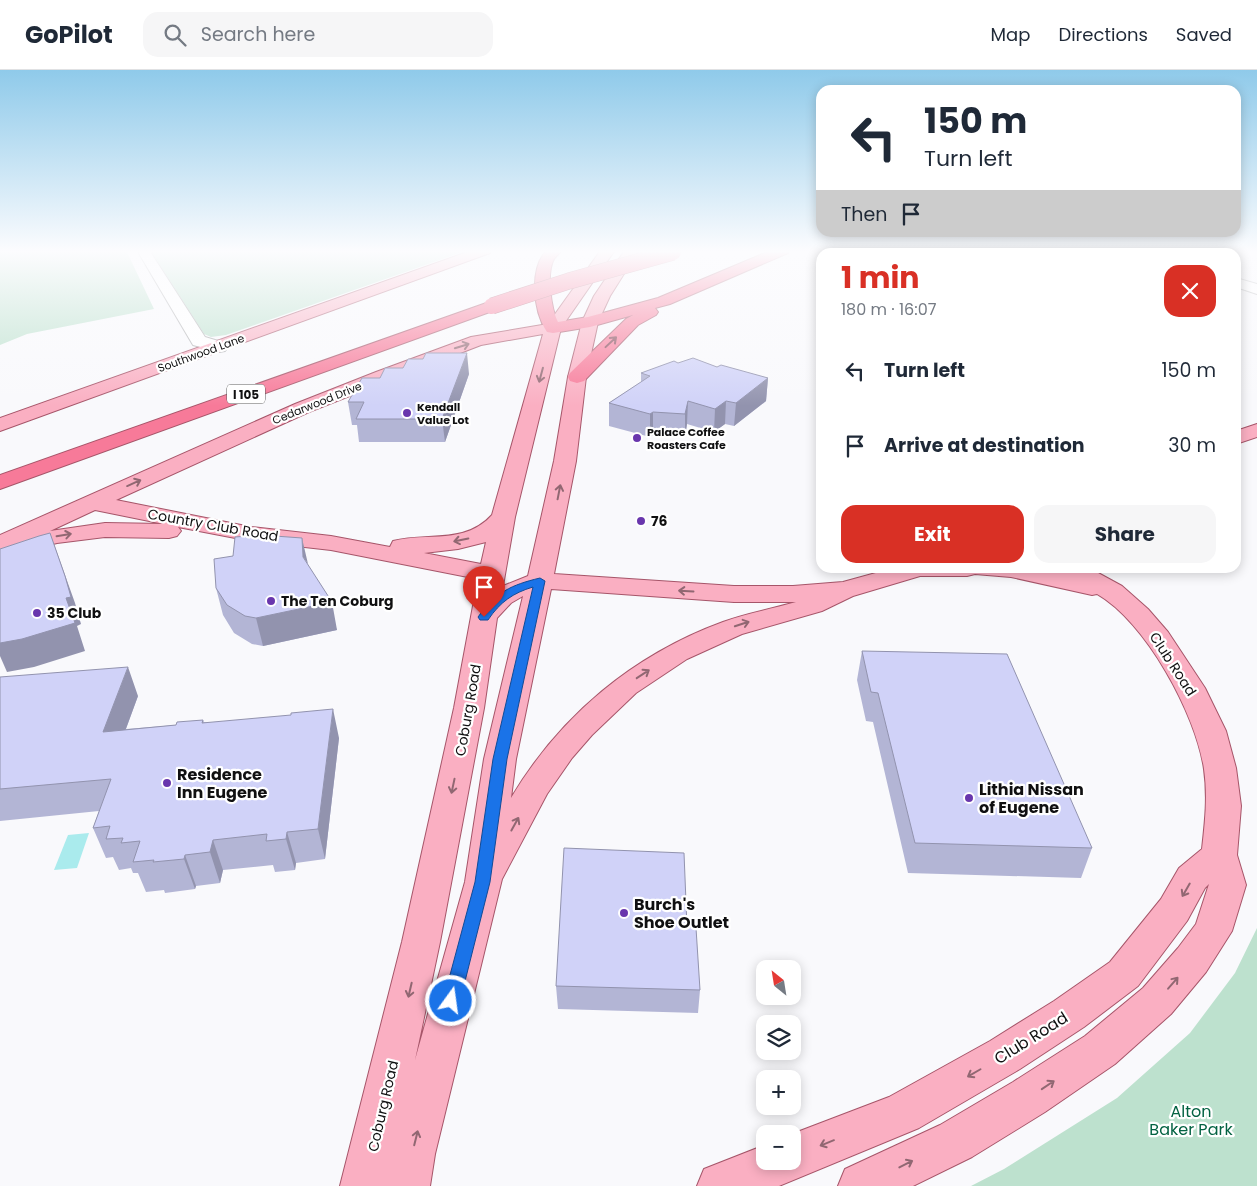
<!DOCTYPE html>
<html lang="en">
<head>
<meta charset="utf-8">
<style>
  :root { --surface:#fff; --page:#f6f6f7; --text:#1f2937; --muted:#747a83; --line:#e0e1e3; --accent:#d93025 }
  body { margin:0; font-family:Poppins,sans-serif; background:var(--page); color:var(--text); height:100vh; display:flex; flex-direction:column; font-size:19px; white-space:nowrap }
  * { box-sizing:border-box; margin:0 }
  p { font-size:16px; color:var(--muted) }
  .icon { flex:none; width:28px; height:28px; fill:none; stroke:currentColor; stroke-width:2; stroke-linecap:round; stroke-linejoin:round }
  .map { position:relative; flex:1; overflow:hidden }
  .panel { position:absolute; left:816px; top:178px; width:425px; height:325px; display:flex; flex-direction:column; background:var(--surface); border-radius:15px; box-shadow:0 2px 12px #0003 }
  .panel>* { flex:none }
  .guide { position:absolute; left:816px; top:15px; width:425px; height:152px; border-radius:15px; box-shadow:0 2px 12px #0003; background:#fff; color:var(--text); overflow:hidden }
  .needle { width:32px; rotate:330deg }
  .controls { position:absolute; left:756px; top:890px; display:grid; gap:10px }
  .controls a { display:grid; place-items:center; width:45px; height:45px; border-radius:10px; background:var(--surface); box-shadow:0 2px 12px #0003; font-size:25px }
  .pin { position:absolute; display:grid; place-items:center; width:42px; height:42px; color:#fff; margin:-51px -21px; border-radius:50% 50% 50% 0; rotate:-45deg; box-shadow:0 0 5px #0007 }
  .pin .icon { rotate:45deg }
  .me { position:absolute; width:55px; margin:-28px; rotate:14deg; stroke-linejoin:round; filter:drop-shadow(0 0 4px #0008) }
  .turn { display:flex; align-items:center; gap:18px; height:105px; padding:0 25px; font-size:22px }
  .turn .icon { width:65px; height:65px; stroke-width:2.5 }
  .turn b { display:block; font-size:35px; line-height:42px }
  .then { display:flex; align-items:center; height:48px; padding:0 25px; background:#0003; gap:10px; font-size:19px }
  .round { display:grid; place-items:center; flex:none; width:52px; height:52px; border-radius:15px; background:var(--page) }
  .headline { display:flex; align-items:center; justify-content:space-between; height:85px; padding:0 25px }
  h1 { font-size:30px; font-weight:700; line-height:38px; color:var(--accent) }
  .action { display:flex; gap:10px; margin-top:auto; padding:10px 25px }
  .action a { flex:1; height:58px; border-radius:15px; background:var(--accent); color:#fff; font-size:20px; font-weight:700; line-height:58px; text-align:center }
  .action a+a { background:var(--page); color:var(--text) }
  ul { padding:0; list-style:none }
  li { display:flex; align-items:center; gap:15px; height:75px; padding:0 25px }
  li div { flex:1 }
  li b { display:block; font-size:19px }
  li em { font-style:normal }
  header { display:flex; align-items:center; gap:30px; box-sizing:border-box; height:70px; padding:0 25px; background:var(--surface); border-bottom:1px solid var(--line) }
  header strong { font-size:24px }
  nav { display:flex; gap:28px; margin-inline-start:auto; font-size:18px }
  .search { width:350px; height:45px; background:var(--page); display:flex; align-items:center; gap:12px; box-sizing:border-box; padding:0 18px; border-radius:15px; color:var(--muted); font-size:19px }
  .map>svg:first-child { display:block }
  .green { fill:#bde1ce }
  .water { fill:#aaebed }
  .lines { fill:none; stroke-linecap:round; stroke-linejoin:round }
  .minor-casing { stroke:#afb0b2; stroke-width:2 }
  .major-casing { stroke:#a65569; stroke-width:2 }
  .highway-casing { stroke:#a65569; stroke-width:2 }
  .minor { fill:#fff; fill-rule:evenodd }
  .major { fill:#faafc2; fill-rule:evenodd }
  .highway { fill:#f77a99; fill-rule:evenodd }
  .highway-bridge-casing { stroke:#a65569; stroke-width:17; stroke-linecap:butt }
  .highway-bridge { stroke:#f77a99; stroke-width:16 }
  .wall { fill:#b3b5d5 }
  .shaded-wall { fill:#9293ae }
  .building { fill:#d0d2f8; stroke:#9293ae }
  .oneway { stroke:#844555 }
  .oneway2 { stroke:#916772 }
  .route { fill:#1a73e8; stroke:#114b97 }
  .poi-dot { fill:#6936ad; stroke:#fff; stroke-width:2 }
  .labels { text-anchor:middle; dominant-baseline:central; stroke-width:4.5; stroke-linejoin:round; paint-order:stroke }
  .far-street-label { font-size:11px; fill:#101011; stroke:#fff }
  .far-poi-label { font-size:11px; font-weight:bold; fill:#101011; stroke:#fff; text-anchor:start }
  .shield { fill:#fff; stroke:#585858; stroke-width:1 }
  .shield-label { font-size:12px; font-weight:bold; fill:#101011 }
  .poi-label { font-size:14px; font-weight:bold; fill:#101011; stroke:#fff; text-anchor:start }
  .street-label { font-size:14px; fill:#101011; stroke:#fff }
  .near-poi-label { font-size:16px; font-weight:bold; fill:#101011; stroke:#fff; text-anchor:start }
  .near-street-label { font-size:16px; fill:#101011; stroke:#fff }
  .near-park-label { font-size:16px; fill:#036242; stroke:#fff }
</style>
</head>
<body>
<header>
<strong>GoPilot</strong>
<div class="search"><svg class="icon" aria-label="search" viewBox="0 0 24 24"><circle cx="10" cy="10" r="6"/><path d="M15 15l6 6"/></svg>Search here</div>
<nav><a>Map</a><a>Directions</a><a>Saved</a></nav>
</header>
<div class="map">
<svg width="1257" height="1116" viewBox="0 0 1257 1116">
  <rect width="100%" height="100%" fill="#f9f9fc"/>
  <!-- green -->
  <path class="green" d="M0 180H126L154 239 27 264 0 275Z
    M150 180H464L465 181 226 265 211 267 204 264Z
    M1257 858V1116H971L1004 1099 1117 1028 1190 963 1235 903Z"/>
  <!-- water -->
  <path class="water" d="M89 763 77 798 54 800 68 765Z"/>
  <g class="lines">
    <defs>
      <path id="minor" d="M137 180H149L205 267 225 273 228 277 225 281 219 282 193 275Z
        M1236 208 1257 214V224L1236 217Z"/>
      <path id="major" d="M473 180H492L490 183 0 361V348Z
        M601 180H615L561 258 515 447 503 516 528 506 554 391 568 307 582 252 594 226 625 180H639L610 226 598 252 586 307 576 391 554 504 734 516H793L843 512 894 498H1043L1061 502 1059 498H1089L1122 516 1148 539 1168 562 1205 618 1226 661 1236 698 1241 736 1237 785 1246 815 1232 861 1206 902 1171 944 1115 994 1045 1042 972 1087 913 1116H838L845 1099 940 1055 1013 1012 1085 966 1143 918 1178 878 1196 854 1209 814 1205 818 1187 851 1138 916 1084 957 1020 999 919 1058 779 1116H697L704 1099 765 1075V1091H792V1064L889 1027 990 971 1054 931 1110 892 1161 829 1179 798 1202 779C1205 752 1208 727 1204 699 1196 644 1146 552 1097 524L1092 525 1011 507 975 504 967 506H920L853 526 822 541 742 564 687 589 636 623 592 665 572 688 547 724 502 809 435 1084 430 1116H340L402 872 454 638 478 509 331 480 251 471 178 457 181 461 177 466 169 468 105 467 57 473 28 480 19 478 17 475 0 481V465L295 334 376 302 471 267 548 254ZM543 264 492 445C465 475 428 462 393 471L390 477 331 466 251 457 116 430 309 342 390 310 481 275ZM95 440 164 454 105 453 50 461ZM486 472 481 494 424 483 458 479ZM551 519 734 532H796C772 539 747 543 723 552 633 585 560 646 511 728L516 689ZM523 526 484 689 465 812 415 990 440 872 484 638 497 548 511 533Z
        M1257 354V367L1236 374V361Z"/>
      <path id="highway" d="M547 180H562C560 183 556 186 554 189 546 203 551 239 558 252L588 247 658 228 772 180H790L788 183 670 234 655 238 658 242 656 245 638 255 584 311 577 313 570 311 568 307 570 303 626 249 633 245 590 257 553 263 547 262C533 241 529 198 547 180Z
        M492 231 498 233 500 236 498 239 0 419V405Z"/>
    </defs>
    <!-- minor casing -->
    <use href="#minor" class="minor-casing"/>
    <!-- major casing -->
    <use href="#major" class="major-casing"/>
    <!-- highway casing -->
    <use href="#highway" class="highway-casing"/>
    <!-- minor -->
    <use href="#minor" class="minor"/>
    <!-- major -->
    <use href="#major" class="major"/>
    <!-- highway -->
    <use href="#highway" class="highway"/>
    <defs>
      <path id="highway-bridge" d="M492 236 569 211 673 182"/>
    </defs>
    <!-- highway-bridge casing -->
    <use href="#highway-bridge" class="highway-bridge-casing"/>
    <!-- highway-bridge -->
    <use href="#highway-bridge" class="highway-bridge"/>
  </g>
  <!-- wall -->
  <path class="wall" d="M819 210H821V231L817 229Z
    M678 293 717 297 768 308 766 331 734 356 725 354 714 362 687 354 685 367 653 365 650 367 609 356V333L641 312V303Z
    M469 304 445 372H359L357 355H352L348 332 380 308Z
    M308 495 337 560 263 576 252 574 234 563 223 545 216 518Z
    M862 581 1092 778 1081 808 908 803 873 652 866 651 857 610Z
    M0 607 138 626 126 659 176 655 203 650 204 652 339 668 325 789 296 793 295 800 275 802 273 795 223 800 220 813 196 816 195 819 165 823 164 820 146 822 138 803H133L131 798 119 800 113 787 106 788 93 758 99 741 0 751Z
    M687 857 700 920 698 943 558 939 556 916Z"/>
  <!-- shaded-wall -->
  <path class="shaded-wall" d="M467 283 469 304 445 372 442 349Z
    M768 308 766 331 734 356 736 333Z
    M688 331 687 354 685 367V344Z
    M726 331 725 354 714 362 715 339Z
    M653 342V365L650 367V344Z
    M50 463 75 533 81 554 77 556 85 581 34 597 7 602 0 586V573L66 528Z
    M302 468 308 494 303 487Z
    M332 532 337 560 263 576 256 548Z
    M128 597 138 626 114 691 103 662Z
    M333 639 339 668 325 789 318 759Z
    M287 762 296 793 295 800 286 769Z
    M213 770 223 800 220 813 210 782Z
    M185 785 196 816 195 819 184 789Z"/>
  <!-- building -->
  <path class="building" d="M426 283H467L442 349H356L364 332H348L362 308H380L385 298H403L408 289H423Z
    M693 288 717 297 721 295 768 308 736 333 726 331 715 339 688 331 685 344 653 342 650 344 609 333 650 306 641 303 674 291 678 293Z
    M50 463 65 506 71 527 66 528 75 553 22 569 0 573V479L39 466Z
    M261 465 302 468 303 487 332 532 256 548 245 546 227 535 216 518 214 489 233 486 235 467Z
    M862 581 1007 584 1092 778 915 773 878 623 871 622Z
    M128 597 103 662 176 655 177 652 203 650 202 653 291 645V643L333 639 318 759 287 762 286 769 266 771 267 764 213 770 210 782 185 785 184 789 153 792 154 790 133 792 140 771 121 773 123 768 106 769 110 756 93 758 111 709 0 719V607Z
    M564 778 684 783 687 857 696 858 700 920 556 916Z"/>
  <!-- one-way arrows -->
  <defs><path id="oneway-shaft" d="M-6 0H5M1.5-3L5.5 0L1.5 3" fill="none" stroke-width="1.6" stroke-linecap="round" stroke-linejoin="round" transform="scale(1.25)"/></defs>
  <use class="oneway" href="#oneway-shaft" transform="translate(611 272) rotate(-43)"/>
  <g class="oneway2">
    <use href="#oneway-shaft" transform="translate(462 276) rotate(-17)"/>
    <use href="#oneway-shaft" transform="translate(541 305) rotate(105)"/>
    <use href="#oneway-shaft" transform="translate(134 413) rotate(-24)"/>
    <use href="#oneway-shaft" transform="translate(559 422) rotate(-79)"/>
    <use href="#oneway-shaft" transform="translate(64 465) rotate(-9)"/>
    <use href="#oneway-shaft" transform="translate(461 470) rotate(168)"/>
    <use href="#oneway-shaft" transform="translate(686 521) rotate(-177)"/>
    <use href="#oneway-shaft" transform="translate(742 554) rotate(-18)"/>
    <use href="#oneway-shaft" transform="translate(643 604) rotate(-33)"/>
    <use href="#oneway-shaft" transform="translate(453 716) rotate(102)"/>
    <use href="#oneway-shaft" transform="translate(515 754) rotate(-61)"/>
    <use href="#oneway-shaft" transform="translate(1186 820) rotate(120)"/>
    <use href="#oneway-shaft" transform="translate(1173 913) rotate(-49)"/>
    <use href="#oneway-shaft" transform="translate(410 920) rotate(103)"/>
    <use href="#oneway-shaft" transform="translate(974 1003) rotate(150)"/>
    <use href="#oneway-shaft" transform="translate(1048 1015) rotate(-34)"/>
    <use href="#oneway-shaft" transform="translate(416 1068) rotate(-76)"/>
    <use href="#oneway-shaft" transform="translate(827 1073) rotate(158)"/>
    <use href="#oneway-shaft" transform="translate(906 1094) rotate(-27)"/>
  </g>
  <!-- sky -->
  <linearGradient id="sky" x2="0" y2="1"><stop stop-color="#8fcaea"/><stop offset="0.54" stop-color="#fcfcfe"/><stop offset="1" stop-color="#fcfcfe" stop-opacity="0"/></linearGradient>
  <rect width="1257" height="336" fill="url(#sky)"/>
  <!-- route -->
  <path class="route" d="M540 508 545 511 507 689 490 812 460 931 457 936 451 939 445 936 443 931 475 812 493 689 533 517C513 523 500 532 488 550H480L478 547C496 522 511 515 540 508Z"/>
  <!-- markers -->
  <g class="poi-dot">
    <circle cx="407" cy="343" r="5"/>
    <circle cx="637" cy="368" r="5"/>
    <circle cx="641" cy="451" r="5"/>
    <circle cx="271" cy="531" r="5"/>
    <circle cx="37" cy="543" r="5"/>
    <circle cx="167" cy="713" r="5"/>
    <circle cx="969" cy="728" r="5"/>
    <circle cx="624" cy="843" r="5"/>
  </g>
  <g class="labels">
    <!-- far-street labels -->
    <g class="far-street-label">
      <text transform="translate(201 283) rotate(-20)">Southwood Lane</text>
      <text transform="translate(317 333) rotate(-22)">Cedarwood Drive</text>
    </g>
    <!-- far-poi labels -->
    <g class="far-poi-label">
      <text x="417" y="337">Kendall<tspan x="417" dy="13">Value Lot</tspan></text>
      <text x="647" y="362">Palace Coffee<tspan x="647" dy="13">Roasters Cafe</tspan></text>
    </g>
    <!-- shield labels -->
    <rect class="shield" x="227" y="314.5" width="38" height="19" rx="4"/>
    <g class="shield-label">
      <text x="246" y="324">I 105</text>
    </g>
    <!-- poi labels -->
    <g class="poi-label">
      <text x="651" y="451">76</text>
      <text x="281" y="531">The Ten Coburg</text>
      <text x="47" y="543">35 Club</text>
    </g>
    <!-- street labels -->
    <g class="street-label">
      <text transform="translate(213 455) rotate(10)">Country Club Road</text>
      <text transform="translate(1173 594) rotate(57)">Club Road</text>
      <text transform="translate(468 640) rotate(-80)">Coburg Road</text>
      <text transform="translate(383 1036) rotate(-77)">Coburg Road</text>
    </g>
    <!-- near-poi labels -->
    <g class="near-poi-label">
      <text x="177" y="704">Residence<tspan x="177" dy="18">Inn Eugene</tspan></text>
      <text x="979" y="719">Lithia Nissan<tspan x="979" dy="18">of Eugene</tspan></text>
      <text x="634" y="834">Burch's<tspan x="634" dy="18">Shoe Outlet</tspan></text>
    </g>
    <!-- near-street labels -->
    <g class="near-street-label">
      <text transform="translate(1031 968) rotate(-32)">Club Road</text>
    </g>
    <!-- near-park labels -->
    <g class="near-park-label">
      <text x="1191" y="1041">Alton<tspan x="1191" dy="18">Baker Park</tspan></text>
    </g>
  </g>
</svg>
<div class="controls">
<a><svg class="needle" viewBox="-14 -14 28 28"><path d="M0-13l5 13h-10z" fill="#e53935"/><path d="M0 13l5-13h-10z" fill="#747a83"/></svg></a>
<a><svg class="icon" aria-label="layers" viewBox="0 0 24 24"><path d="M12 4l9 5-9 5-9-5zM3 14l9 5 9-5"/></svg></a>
<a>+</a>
<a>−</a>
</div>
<div class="pin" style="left:484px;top:547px;background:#d93025"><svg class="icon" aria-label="arrive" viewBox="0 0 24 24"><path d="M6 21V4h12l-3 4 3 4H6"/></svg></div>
<svg class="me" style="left:451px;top:931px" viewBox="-20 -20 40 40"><circle r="17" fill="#1a73e8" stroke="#fff" stroke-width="3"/><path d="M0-11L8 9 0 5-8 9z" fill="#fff"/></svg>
<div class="guide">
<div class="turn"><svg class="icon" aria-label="left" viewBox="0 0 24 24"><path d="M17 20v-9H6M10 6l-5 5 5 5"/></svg><div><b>150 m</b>Turn left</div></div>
<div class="then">Then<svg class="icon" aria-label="arrive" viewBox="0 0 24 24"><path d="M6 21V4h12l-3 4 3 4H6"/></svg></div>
</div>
<section class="panel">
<div class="headline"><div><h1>1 min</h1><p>180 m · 16:07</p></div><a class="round" style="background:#d93025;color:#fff"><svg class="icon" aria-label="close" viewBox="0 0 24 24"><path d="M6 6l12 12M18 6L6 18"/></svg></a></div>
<ul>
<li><svg class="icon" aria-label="left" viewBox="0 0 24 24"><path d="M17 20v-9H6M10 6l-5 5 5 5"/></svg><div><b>Turn left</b></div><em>150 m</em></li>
<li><svg class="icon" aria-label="arrive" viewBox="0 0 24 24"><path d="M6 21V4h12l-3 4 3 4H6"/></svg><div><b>Arrive at destination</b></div><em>30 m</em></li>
</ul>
<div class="action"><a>Exit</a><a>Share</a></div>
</section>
</div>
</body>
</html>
